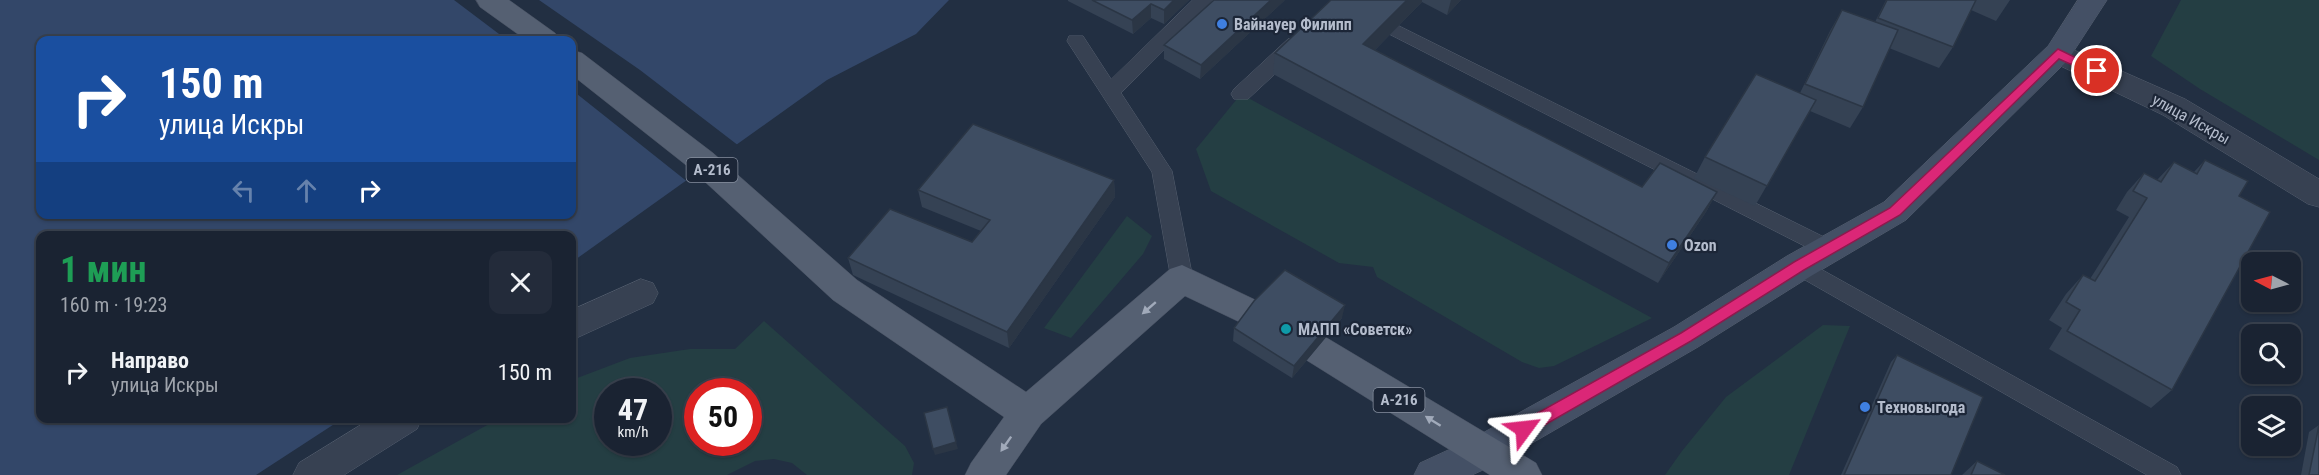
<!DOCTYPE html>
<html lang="ru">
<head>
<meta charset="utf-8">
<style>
  :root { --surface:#1a2332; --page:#232b3a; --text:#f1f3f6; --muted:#9fa4ac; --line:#38404d }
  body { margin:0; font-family:"Roboto Condensed",sans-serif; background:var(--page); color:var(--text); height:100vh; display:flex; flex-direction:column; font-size:22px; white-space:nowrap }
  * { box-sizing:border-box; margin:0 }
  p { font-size:20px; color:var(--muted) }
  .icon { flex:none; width:33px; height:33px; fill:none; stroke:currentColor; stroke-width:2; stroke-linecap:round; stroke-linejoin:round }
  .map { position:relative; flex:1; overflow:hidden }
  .panel { position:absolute; left:36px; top:231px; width:540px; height:192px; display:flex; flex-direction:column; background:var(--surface); border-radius:12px; box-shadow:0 2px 4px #0004,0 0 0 2px var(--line) }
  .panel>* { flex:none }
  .hud { position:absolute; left:36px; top:36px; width:540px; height:183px; border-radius:12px; box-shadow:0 2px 4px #0004,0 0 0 2px var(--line); background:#1a4fa0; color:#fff; overflow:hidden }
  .needle { width:39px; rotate:276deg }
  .tools { position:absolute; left:2241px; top:252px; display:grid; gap:12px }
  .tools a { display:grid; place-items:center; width:60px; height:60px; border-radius:12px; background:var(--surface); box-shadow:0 2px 4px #0004,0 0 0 2px var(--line); font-size:30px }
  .speed { position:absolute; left:594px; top:378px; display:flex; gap:12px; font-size:30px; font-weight:700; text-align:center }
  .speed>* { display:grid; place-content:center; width:78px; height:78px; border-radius:50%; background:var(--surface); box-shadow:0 2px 4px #0004,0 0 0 2px var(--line); line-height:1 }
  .speed small { font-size:15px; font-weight:400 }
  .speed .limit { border:9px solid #d22; background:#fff; color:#111 }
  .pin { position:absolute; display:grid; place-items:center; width:51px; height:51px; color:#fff; margin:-26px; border:3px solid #fff; border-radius:50%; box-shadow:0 2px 6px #0007 }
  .me { position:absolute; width:66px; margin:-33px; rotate:60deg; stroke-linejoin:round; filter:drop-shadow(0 0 4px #0008) }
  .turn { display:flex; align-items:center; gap:21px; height:126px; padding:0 24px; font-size:27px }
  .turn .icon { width:78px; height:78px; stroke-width:2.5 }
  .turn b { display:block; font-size:42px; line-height:51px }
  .lanes { display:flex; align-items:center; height:57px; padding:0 24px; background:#0003; justify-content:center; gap:30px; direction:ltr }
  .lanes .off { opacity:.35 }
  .round { display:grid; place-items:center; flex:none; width:63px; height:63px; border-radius:12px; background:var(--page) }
  .summary { display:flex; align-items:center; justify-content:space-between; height:102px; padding:0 24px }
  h1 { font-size:36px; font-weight:700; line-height:45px; color:#1e9e55 }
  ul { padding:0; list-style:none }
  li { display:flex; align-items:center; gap:18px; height:78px; padding:0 24px }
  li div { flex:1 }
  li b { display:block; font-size:22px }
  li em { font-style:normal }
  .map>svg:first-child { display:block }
  .green { fill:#243e43; fill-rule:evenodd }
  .water { fill:#334769; fill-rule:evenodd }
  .pier { fill:#222f42 }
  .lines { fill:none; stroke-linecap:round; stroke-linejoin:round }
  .service-casing { stroke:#555f6f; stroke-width:1 }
  .minor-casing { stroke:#555f6f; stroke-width:1 }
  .secondary-casing { stroke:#555f6f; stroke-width:1 }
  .primary-casing { stroke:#414a5b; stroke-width:1 }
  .service { fill:#374152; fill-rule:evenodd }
  .minor { fill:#374152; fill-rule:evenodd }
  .secondary { fill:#445065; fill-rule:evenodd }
  .primary { fill:#556072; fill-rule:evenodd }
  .wall { fill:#354254 }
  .shaded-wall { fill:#2b3645 }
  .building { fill:#3e4d62; stroke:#2b3645; stroke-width:1.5 }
  .oneway { fill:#a1aaba }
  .route { fill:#db2777; stroke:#8e194d; stroke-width:1.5 }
  .shop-dot { fill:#3f7fe0; stroke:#1c2637; stroke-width:2 }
  .culture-dot { fill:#0f9aa8; stroke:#1c2637; stroke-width:2 }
  .labels { text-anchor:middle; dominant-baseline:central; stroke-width:4.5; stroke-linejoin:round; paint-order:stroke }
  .shield { fill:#1c2637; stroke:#868f9f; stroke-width:1.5 }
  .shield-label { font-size:15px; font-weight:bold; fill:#b4bccc }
  .poi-label { font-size:16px; font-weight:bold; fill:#b4bccc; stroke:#1c2637; text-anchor:start }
  .street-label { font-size:16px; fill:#b4bccc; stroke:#1c2637 }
</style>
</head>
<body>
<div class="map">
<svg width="2319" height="475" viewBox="0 0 2319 475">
  <rect width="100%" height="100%" fill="#222f42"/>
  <!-- green -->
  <path class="green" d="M2181 0H2319V160L2200 89 2151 56Z
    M1241 94 1652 318 1554 366 1539 368 1522 362 1377 277 1373 267 1339 263 1211 191 1196 149Z
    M1127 216 1152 236 1143 254 1071 338 1044 328Z
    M764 321 905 446 914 463 912 475H807L792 463 774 459 755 461 727 475H397L498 419 572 418V380L630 358 690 349H735ZM608 392H658V442H608ZM698 392H748V442H698Z
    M1823 325 1850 326 1789 475H1665L1682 451 1726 397Z"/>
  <!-- water -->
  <path class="water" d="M0 0H949L916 34 827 80 572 262V236H40V418L342 419 256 475H0ZM40 40H572V214H40Z"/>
  <!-- pier -->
  <path class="pier" d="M454 0H539L640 70 739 146 689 183 572 90V40H507Z"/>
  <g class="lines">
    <defs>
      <path id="service" d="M1193 0H1213L1121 93 1172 171 1193 279 1190 285 1182 288 1174 285 1171 279 1152 172 1067 41 1069 36H1083L1111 79Z
        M1395 24 1836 243 1840 249 1836 255 1829 257 1822 255 1389 34 1386 30 1389 26Z
        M1295 38 1302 39 1304 44 1302 49 1248 99H1234L1231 94 1234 89 1288 39Z
        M1799 257 2177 467 2181 475H2147L1791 272 1788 266 1791 260Z"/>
      <path id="minor" d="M2058 43 2185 99 2319 179V207L2308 204 2163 115 2048 60 2043 53 2048 46Z
        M641 279 653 283 658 293 653 303 572 340V310Z
        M372 418H422L417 429 344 475H293L299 463Z"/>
      <path id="secondary" d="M2078 0H2107L2068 60 1906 220 1811 276 1698 347 1496 464 1472 475H1414L1420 463 1470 440 1674 327 1787 256 1884 202 2048 46Z"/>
      <path id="primary" d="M476 0H509L555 33 560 40H526L480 7Z
        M572 50 582 53 713 153 857 280 1026 392 1170 269 1182 265 1264 304 1269 314 1264 324 1252 328 1185 296 1041 424 1006 475H965L971 463 1004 417 833 300 691 169 572 75Z
        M1315 333 1327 338 1536 463 1542 475H1490L1303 358 1297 348 1303 338Z"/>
    </defs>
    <!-- service casing -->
    <use href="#service" class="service-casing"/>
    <!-- minor casing -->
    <use href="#minor" class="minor-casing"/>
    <!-- secondary casing -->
    <use href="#secondary" class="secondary-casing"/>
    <!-- primary casing -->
    <use href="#primary" class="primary-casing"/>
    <!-- service -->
    <use href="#service" class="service"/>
    <!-- minor -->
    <use href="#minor" class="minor"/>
    <!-- secondary -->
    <use href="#secondary" class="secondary"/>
    <!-- primary -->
    <use href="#primary" class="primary"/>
  </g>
  <!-- wall -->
  <path class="wall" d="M1068 0H1189L1164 24 1151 18 1133 34 1068 1Z
    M1285 0 1200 79 1164 59V45Z
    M1331 0H1461L1447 15 1422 2 1375 50 1642 187 1717 192 1706 212 1658 283 1273 74 1275 53Z
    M1886 0H2010L1996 21 1971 10 1953 47 1939 68 1889 48 1863 107 1850 128 1810 111 1755 206 1694 178 1705 157 1800 93 1830 31 1842 10 1875 22Z
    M2205 160 2239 196 2172 390 2151 408 2049 349 2062 328 2049 320 2066 294 2083 275 2090 279 2129 217 2116 210 2127 192 2144 173 2157 180 2174 162 2194 172Z
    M1114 180 1115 197 1009 348 853 275 848 258 972 242 981 231 922 207 918 190Z
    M1342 318 1292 378 1233 341 1234 328Z
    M1897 355 1951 475H1841L1891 362Z
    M2319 425V475H2301L2309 432Z
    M1977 461 2005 475H1962Z"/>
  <!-- shaded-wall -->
  <path class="shaded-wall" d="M1174 0H1189L1164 24V10Z
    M1271 0H1285L1200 79 1201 65Z
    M1407 0H1422V2L1360 65 1363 44Z
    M1451 0H1461L1447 15Z
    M1151 4V18L1133 34 1132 20Z
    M1114 180 1115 197 1009 348 1007 332Z
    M1717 192 1706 212 1658 283 1669 263Z
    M1345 305 1342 318 1292 378 1294 366Z
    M956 442 958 449 935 455 933 449Z"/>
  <!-- building -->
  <path class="building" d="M1092 0H1174L1164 10 1151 4 1132 20Z
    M1214 0H1271L1201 65 1164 45Z
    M1331 0H1407L1363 44 1642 187 1660 163 1717 192 1669 263 1275 53Z
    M1887 0H1976L1953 47 1878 18Z
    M1842 10 1898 30 1863 107 1805 84Z
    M1756 74 1816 100 1767 186 1705 157Z
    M973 124 1114 180 1007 332 848 258 890 209 972 242 990 220 918 190Z
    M2205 160 2248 181 2239 196 2270 212 2172 390 2067 331 2080 310 2066 302 2083 275 2095 281 2147 198 2133 191 2144 173 2161 182 2174 162 2197 174Z
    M1285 270 1345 305 1294 366 1234 328 1254 301Z
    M1897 355 1983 397 1951 475H1844Z
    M947 407 956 442 933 449 924 413Z
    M2319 425V475H2309Z
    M1977 461 2005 475H1971Z"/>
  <!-- one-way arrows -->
  <defs><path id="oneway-solid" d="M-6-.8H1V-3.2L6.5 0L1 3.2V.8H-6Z" transform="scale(1.5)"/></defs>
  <g class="oneway">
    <use href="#oneway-solid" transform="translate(1149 308) rotate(139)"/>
    <use href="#oneway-solid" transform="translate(1433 421) rotate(-148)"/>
    <use href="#oneway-solid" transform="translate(1006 444) rotate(125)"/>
  </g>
  <!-- route -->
  <path class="route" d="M2058 49 2103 71 2097 76 2059 59 1900 215 1804 270 1691 341 1529 434H1518L1516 429 1518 424 1681 333 1794 262 1890 208Z"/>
  <!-- markers -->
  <g class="shop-dot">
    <circle cx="1222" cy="24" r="6"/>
    <circle cx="1672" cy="245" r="6"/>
    <circle cx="1865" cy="407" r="6"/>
  </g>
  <circle class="culture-dot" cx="1286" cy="329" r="6"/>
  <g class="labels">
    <!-- shield labels -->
    <g class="shield">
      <rect x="686.5" y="158" width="51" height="24" rx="4.5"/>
      <rect x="1373.5" y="388" width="51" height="24" rx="4.5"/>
    </g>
    <g class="shield-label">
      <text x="712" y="170">А-216</text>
      <text x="1399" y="400">А-216</text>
    </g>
    <!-- poi labels -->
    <g class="poi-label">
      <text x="1234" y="24">Вайнауер Филипп</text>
      <text x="1684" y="245">Ozon</text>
      <text x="1298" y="329">МАПП «Советск»</text>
      <text x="1877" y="407">Техновыгода</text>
    </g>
    <!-- street labels -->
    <g class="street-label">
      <text transform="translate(2191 119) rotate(29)">улица Искры</text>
    </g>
  </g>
</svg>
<div class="tools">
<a><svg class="needle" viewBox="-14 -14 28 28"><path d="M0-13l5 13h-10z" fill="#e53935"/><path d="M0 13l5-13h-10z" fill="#9fa4ac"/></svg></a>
<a><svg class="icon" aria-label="search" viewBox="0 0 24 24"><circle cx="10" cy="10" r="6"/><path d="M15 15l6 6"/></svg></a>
<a><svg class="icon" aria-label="layers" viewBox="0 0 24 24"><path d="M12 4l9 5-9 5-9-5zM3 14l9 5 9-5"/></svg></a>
</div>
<div class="speed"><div>47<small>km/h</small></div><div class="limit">50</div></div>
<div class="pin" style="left:2097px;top:71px;background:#d93025"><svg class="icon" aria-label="arrive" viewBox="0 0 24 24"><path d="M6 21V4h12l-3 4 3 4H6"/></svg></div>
<svg class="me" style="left:1524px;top:429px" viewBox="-20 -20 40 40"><path d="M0-17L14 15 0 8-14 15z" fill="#db2777" stroke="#fff" stroke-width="4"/></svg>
<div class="hud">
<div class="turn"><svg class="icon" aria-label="right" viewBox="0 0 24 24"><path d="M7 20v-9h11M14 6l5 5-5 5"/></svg><div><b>150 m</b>улица Искры</div></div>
<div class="lanes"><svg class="icon off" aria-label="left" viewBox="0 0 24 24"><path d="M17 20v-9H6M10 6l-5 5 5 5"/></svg><svg class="icon off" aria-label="ahead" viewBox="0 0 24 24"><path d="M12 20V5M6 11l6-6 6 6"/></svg><svg class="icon" aria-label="right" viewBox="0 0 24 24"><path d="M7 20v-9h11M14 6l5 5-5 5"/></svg></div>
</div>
<section class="panel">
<div class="summary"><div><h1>1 мин</h1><p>160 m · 19:23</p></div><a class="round"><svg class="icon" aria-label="close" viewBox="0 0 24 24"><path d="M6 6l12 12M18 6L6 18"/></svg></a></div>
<ul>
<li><svg class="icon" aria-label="right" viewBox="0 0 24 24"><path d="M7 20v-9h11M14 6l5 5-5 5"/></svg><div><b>Направо</b><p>улица Искры</p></div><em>150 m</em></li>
</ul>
</section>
</div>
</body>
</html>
